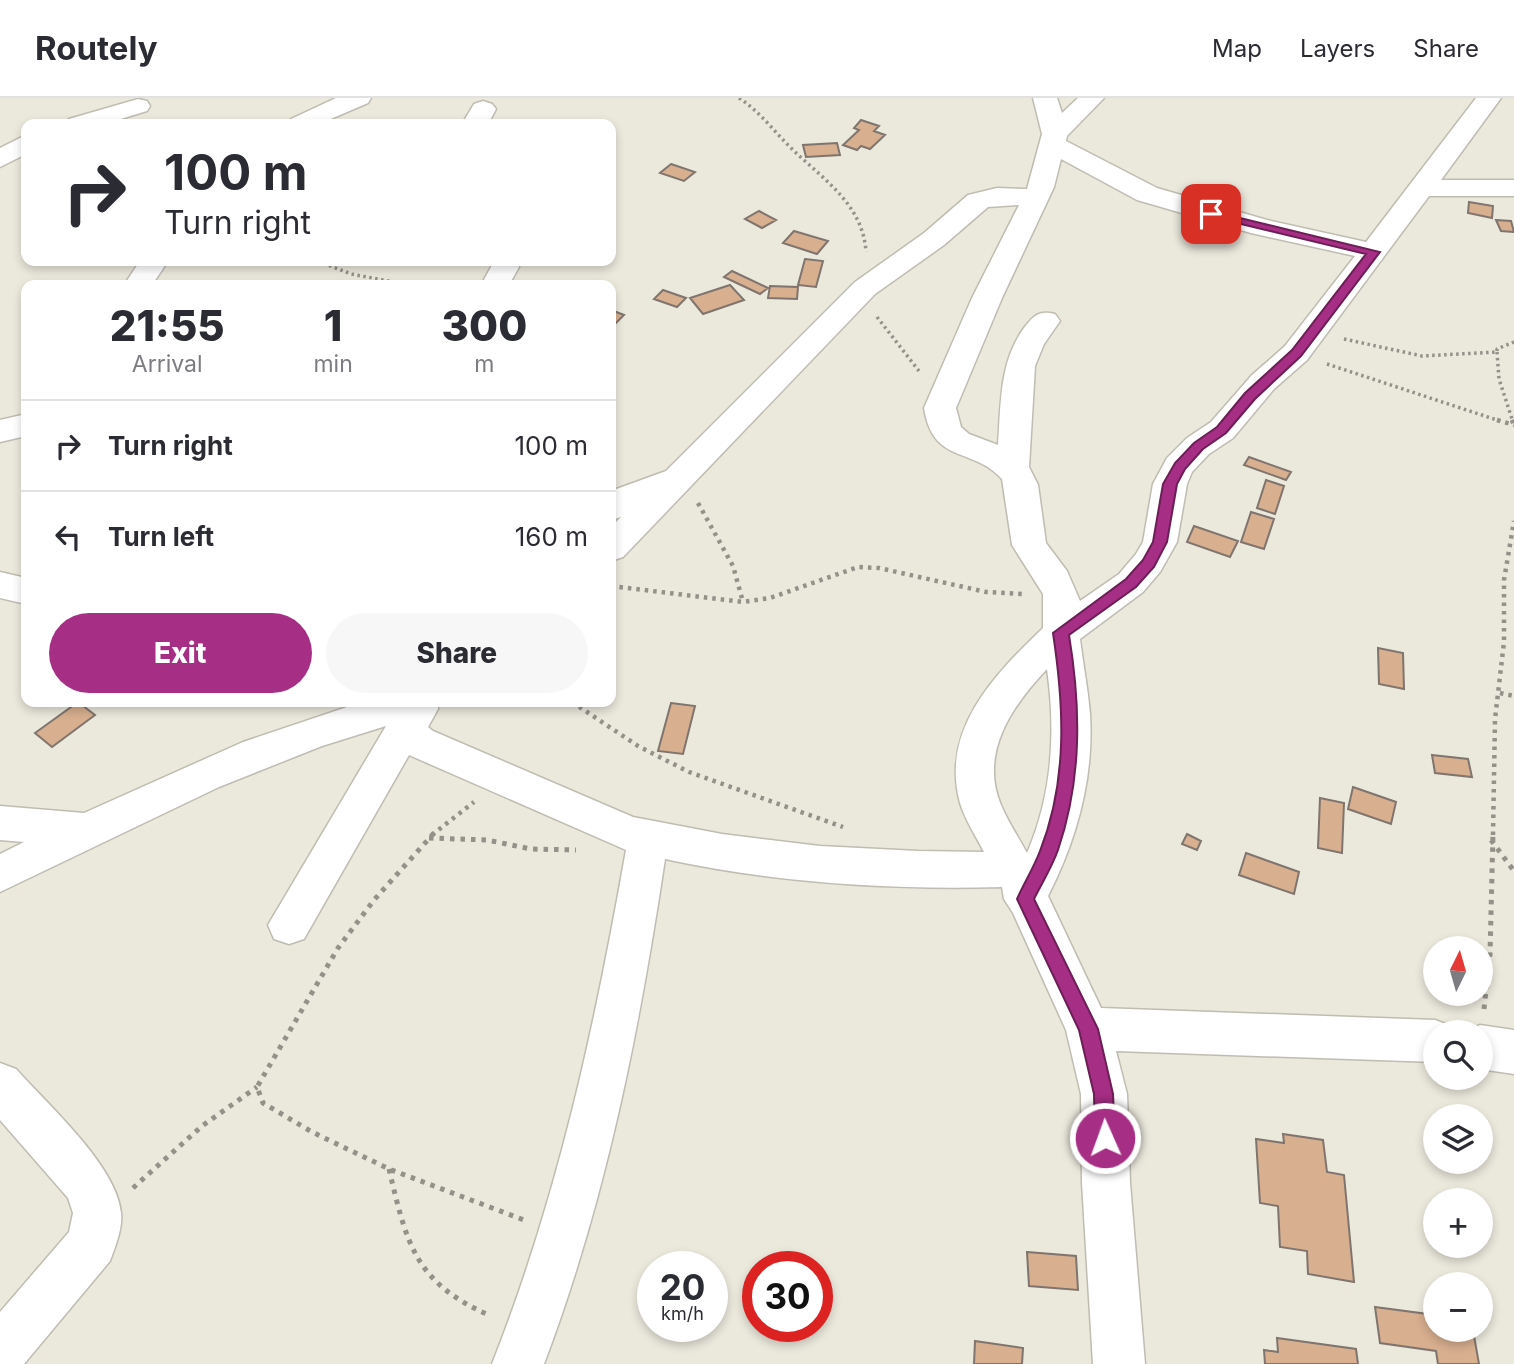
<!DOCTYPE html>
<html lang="en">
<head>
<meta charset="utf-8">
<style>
  :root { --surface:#fff; --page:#f7f7f7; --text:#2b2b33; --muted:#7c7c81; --line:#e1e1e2; --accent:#a62e85 }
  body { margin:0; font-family:Inter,sans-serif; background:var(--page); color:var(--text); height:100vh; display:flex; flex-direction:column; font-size:26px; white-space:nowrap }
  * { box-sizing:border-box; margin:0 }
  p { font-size:23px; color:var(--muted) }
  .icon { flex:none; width:38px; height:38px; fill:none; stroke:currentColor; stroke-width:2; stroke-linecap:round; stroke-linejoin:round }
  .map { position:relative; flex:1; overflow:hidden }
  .sheet { position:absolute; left:21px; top:182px; width:595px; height:427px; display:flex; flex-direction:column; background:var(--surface); border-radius:14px; box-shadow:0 4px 10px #0003 }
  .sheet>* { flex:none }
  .guide { position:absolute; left:21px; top:21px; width:595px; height:147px; border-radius:14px; box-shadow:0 4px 10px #0003; background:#fff; color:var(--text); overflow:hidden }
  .needle { width:46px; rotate:5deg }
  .fabs { position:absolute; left:1423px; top:838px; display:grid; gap:14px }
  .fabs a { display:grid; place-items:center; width:70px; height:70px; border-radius:50%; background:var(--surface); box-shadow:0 4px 10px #0003; font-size:35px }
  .speed { position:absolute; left:637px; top:1153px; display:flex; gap:14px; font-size:35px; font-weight:700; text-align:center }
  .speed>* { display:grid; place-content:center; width:91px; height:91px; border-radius:50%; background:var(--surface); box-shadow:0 4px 10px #0003; line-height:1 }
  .speed small { font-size:18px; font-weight:400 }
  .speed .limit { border:10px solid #d22; background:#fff; color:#111 }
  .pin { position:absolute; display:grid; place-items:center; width:60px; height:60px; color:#fff; margin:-30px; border-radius:14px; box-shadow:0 4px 10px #0006 }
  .me { position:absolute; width:77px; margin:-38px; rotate:358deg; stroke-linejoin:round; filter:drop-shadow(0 0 5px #0008) }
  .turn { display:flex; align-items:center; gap:24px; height:147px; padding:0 28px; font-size:32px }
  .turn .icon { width:91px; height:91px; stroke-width:2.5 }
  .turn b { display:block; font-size:49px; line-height:60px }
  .eta { display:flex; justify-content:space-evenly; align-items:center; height:119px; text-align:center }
  .eta b { font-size:42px; font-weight:800; line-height:49px }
  .action { display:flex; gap:14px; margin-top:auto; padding:14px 28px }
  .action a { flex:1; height:80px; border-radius:42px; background:var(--accent); color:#fff; font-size:28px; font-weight:800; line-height:80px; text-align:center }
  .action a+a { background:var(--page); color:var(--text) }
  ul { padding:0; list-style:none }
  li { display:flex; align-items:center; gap:21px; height:91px; padding:0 28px; border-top:2px solid var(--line) }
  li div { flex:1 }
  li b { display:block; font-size:26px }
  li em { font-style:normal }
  header { display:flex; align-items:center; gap:42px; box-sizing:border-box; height:98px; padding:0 35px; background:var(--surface); border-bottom:2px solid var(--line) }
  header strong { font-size:33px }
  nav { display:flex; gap:38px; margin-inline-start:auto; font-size:24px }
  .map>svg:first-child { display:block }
  .building { fill:#d8af8f; stroke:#7f756e; stroke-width:2 }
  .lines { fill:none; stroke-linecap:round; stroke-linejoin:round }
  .minor-casing { stroke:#bfbcb1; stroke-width:3 }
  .path-far2 { stroke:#939188; stroke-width:3.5; stroke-dasharray:2.5 3.5; stroke-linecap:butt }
  .path-far1 { stroke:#939188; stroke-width:4.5; stroke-dasharray:3.5 5; stroke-linecap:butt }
  .path { stroke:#939188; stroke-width:5; stroke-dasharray:4.5 6; stroke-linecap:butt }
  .minor { fill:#fff; fill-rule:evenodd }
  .route { fill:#a62e85; stroke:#6c1e56; stroke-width:2 }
</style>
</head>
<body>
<header>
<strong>Routely</strong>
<nav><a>Map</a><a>Layers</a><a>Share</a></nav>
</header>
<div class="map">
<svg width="1514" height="1266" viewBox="0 0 1514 1266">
  <rect width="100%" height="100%" fill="#ebe8dc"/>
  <!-- building -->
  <path class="building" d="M861 22 879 28 874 33 885 37 870 51 861 48 857 52 843 47 859 32 854 30Z
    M837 45 840 57 806 59 803 47Z
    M671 66 695 74 684 83 660 75Z
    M1469 104 1493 108 1492 120 1468 115Z
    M759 113 776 122 762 130 745 121Z
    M1496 122 1511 123 1514 134 1501 133Z
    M794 133 828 143 817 156 783 145Z
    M805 161 823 163 816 189 798 187Z
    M732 173 768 190 760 196 724 179Z
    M730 187 744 202 703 216 690 200Z
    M770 188 798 189 797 201 768 200Z
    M663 192 686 200 677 209 654 201Z
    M611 212 624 217 611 230Z
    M1249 359 1291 374 1286 382 1244 367Z
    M1266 382 1284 388 1275 416 1257 410Z
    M1251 414 1274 421 1264 451 1241 444Z
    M1194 428 1238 443 1230 459 1187 444Z
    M1378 550 1403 555 1404 591 1379 586Z
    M78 604 95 617 52 649 35 635Z
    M671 605 695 608 683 656 658 653Z
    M1432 657 1468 661 1472 679 1435 675Z
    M1353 689 1396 704 1391 726 1348 711Z
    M1320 700 1344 705 1342 755 1318 750Z
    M1187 736 1201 743 1197 752 1182 746Z
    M1246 755 1299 774 1294 796 1239 777Z
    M1283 1036 1323 1042 1327 1074 1344 1077 1354 1184 1308 1176 1307 1153 1280 1149 1278 1108 1260 1105 1256 1041 1284 1045Z
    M1027 1154 1076 1158 1078 1192 1029 1188Z
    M1375 1209 1435 1217V1232H1473L1479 1266H1438L1436 1253 1380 1245Z
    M1277 1240 1356 1251 1358 1266H1265L1264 1252 1278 1254Z
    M975 1243 1023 1250 1022 1266H974Z"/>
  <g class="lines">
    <defs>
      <path id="minor" d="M336 0H371L368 5 319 26H287L291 21Z
        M1033 0H1057L1062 15 1078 0H1104L1067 38 1066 43 1157 90 1267 122 1366 144 1476 0H1501L1441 82H1514V98H1429L1307 262 1274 291 1233 340 1209 356 1192 374 1187 386 1177 444 1160 474 1143 494 1080 541C1083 566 1088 591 1090 616 1094 680 1077 741 1048 798L1101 910 1435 922 1451 928 1454 934H1435V964L1116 953 1127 996 1130 1085 1145 1266H1093L1082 1085 1081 996 1066 932 1013 815 1004 801 1002 789C889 792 775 785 665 761 639 934 606 1102 544 1266H492C558 1099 595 928 626 752L409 657 304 841 289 846 274 841 268 827 386 628 322 648 219 689 0 794V756L24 744 0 742V708L84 715 243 644 362 604H438V611L428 629 433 633 633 719 722 736 820 748 918 753 984 754C976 738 965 722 960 705 940 632 994 577 1043 530V496L1012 447 1002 381C972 348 933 367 924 310L972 200 1019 107 988 109 944 147 875 196 623 459 611 463V429L621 419 611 422V393L666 373 855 184 924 135 968 97 997 90 1027 91 1042 36ZM1061 61 1137 102 1251 135 1355 158 1285 248 1252 277 1211 324 1187 340 1167 360 1153 386 1143 444 1136 456 1119 476 1080 503 1067 473 1046 445 1038 387 1029 369 1035 268 1044 246 1060 223 1055 216C1039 212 1034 217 1024 230 999 264 1001 307 998 347L969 336 961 329 956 310 1002 200 1054 89ZM1047 571C1056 633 1052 698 1027 755 1019 740 1008 724 1001 707 979 655 1012 608 1047 571Z
        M138 1 147 3 150 8 147 13 104 26H65L69 21Z
        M483 3 492 6 496 11 488 26H462L474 6Z
        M26 37V56L0 69V50Z
        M140 163H168L152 187H124Z
        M491 163H519V169L509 187H481L491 169Z
        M26 316V338L0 344V322Z
        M0 474 26 480V506L0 500Z
        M1480 927 1514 932V976L1480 971V934H1464Z
        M0 965 16 971C47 1006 117 1068 121 1115 123 1130 115 1149 110 1163L24 1266H0V1214L69 1134 73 1115 68 1100 0 1022Z"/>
    </defs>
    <!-- minor casing -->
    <use href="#minor" class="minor-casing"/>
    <!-- path-far2 -->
    <path class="path-far2" d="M739 0C759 13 773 32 789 48 821 80 863 105 866 154
      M318 163 351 176 410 187
      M877 219 919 273
      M1344 241 1422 258 1497 254V251L1514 244
      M1497 254 1499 281 1513 324
      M1327 266 1503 324"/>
    <!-- path-far1 -->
    <path class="path-far1" d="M1497 322 1514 327
      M1512 322 1514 328
      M698 405 733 468 743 504
      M611 488 743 504 770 500 858 469 879 470 986 494 1023 496
      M1500 595 1514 598
      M572 604 638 648 689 674 843 729
      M432 737 474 704
      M1493 737 1495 621 1504 544V482L1514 423"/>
    <!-- path -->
    <path class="path" d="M434 735 374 802 338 850 257 989 263 1005 312 1034 389 1071 524 1122
      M429 740 487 742 531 751 576 752
      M1491 742 1514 773
      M1484 911 1490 856 1493 735
      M389 1071C407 1147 415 1185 491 1218
      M133 1090 202 1028 257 989"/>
    <!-- minor -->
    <use href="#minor" class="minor"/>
  </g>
  <!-- route -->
  <path class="route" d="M1211 113 1380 154 1301 258 1255 301 1226 335 1203 351 1185 371 1177 386 1167 444 1154 469 1136 489 1069 537C1081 610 1082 681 1058 752 1052 769 1042 785 1034 801L1098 931 1113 996 1115 1040 1112 1047 1105 1050 1098 1047 1095 1040 1094 996 1079 932 1017 801C1024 785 1034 769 1040 753 1068 682 1064 608 1053 535L1126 481 1143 462 1153 444 1163 386 1175 365 1194 345 1217 329 1245 295 1292 252 1366 156 1207 118 1206 116Z"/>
</svg>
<div class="fabs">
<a><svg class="needle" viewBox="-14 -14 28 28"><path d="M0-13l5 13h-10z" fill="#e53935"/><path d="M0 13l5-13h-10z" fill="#7c7c81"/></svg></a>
<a><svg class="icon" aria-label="search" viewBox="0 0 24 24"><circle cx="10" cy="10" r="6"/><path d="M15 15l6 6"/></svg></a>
<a><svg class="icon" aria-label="layers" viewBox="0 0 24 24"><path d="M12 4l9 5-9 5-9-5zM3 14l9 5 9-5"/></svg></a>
<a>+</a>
<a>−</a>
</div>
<div class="speed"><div>20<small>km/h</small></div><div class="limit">30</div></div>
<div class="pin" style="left:1211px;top:116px;background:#d93025"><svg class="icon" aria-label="arrive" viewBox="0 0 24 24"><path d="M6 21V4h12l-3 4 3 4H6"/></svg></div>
<svg class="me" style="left:1105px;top:1040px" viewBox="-20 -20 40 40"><circle r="17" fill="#a62e85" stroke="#fff" stroke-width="3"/><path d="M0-11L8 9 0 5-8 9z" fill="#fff"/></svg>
<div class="guide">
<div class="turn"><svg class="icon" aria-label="right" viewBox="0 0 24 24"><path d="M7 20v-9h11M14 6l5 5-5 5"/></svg><div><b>100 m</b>Turn right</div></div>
</div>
<section class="sheet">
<div class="eta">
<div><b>21:55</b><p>Arrival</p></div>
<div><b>1</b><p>min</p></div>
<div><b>300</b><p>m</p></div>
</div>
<ul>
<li><svg class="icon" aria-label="right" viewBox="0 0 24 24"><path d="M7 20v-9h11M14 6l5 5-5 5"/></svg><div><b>Turn right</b></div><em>100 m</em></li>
<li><svg class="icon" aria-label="left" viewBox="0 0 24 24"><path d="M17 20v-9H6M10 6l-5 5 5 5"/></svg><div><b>Turn left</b></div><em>160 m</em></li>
</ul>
<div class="action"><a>Exit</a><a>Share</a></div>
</section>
</div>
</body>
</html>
